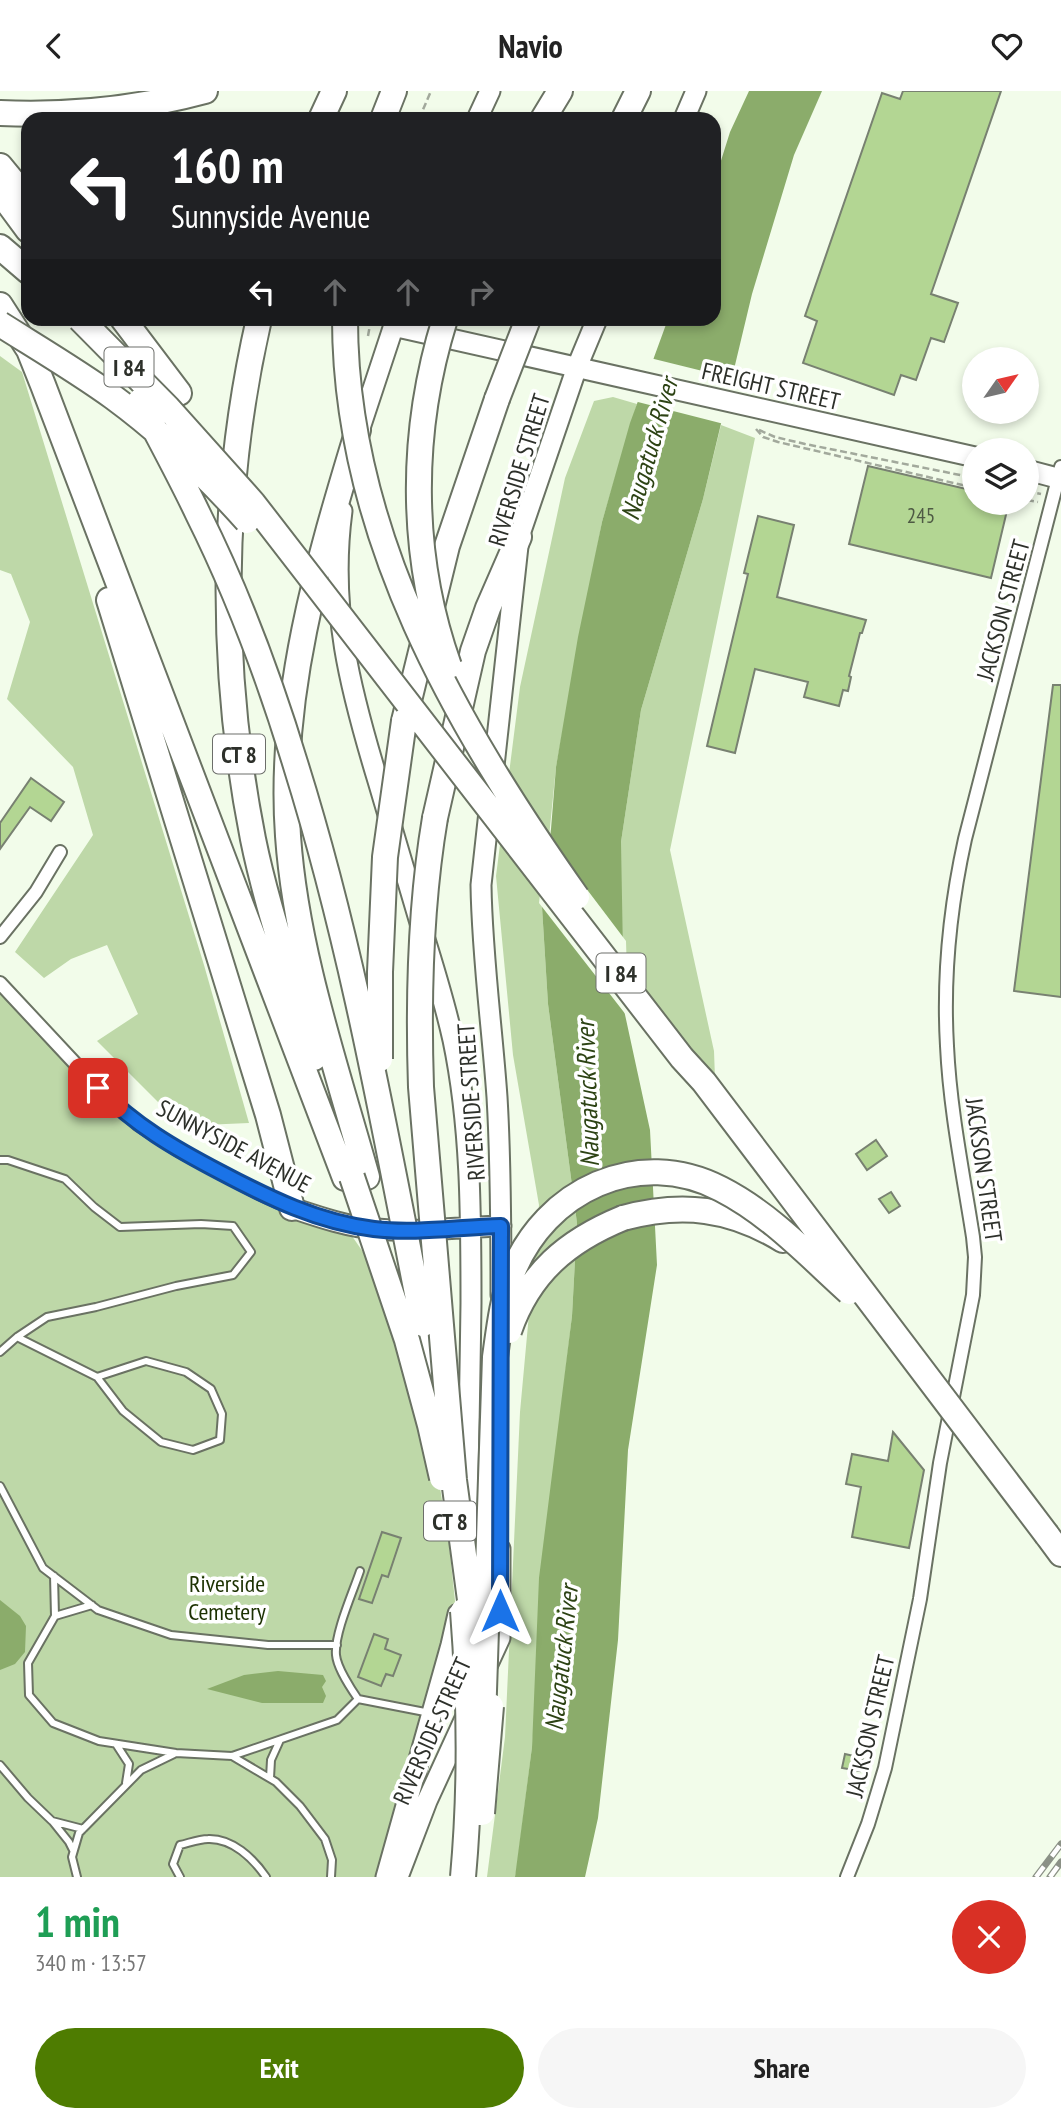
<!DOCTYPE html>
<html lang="en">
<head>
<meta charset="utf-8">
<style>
  :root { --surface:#fff; --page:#f6f6f6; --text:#222; --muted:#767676; --accent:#4e7c01 }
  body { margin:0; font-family:"PT Sans Narrow",sans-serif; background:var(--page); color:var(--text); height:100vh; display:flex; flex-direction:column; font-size:26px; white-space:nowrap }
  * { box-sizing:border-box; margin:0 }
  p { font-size:23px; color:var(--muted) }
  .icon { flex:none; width:38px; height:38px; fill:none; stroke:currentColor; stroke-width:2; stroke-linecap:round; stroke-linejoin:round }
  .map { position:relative; height:1786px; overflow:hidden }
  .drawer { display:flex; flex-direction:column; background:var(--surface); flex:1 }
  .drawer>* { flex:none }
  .guide { position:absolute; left:21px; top:21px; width:700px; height:214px; border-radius:21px; box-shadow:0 4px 10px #0003; background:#202124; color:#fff; overflow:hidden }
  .needle { width:46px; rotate:56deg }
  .fabs { position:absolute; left:962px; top:256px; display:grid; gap:14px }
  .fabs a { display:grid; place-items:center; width:77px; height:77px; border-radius:50%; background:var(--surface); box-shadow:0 4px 10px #0003; font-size:35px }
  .pin { position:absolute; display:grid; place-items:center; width:60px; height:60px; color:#fff; margin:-30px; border-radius:14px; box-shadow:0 4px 10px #0006 }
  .me { position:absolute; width:77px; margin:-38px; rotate:0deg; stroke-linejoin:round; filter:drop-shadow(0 0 5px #0008) }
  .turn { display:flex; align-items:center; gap:24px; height:147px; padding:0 35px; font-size:32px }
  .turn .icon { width:91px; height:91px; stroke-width:2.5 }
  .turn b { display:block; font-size:49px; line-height:60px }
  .lanes { display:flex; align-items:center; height:66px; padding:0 35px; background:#0003; justify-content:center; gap:35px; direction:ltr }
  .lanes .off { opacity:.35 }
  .round { display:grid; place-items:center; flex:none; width:74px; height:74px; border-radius:37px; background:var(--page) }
  .summary { display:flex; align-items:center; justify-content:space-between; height:119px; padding:0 35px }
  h1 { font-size:42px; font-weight:700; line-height:52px; color:#1e9e55 }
  .button { display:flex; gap:14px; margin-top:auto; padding:14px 35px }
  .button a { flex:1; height:80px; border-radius:42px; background:var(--accent); color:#fff; font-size:28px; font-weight:700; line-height:80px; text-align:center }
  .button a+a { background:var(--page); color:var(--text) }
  header { display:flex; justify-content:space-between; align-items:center; height:91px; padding:0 35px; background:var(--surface); font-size:32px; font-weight:700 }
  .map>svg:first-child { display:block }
  .green { fill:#bed8a8 }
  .water { fill:#8bac6b }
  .pier { fill:#f2fcea }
  .building { fill:#b3d693; stroke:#788171; stroke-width:2 }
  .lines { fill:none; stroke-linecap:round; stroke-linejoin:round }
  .lane-casing { stroke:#6a7263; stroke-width:10 }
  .street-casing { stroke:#6a7263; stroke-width:16 }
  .secondary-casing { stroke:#6a7263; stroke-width:23 }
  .highway-casing { stroke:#6a7263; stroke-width:28 }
  .path { stroke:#a2a99c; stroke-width:2.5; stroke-dasharray:7 3.5; stroke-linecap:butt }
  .lane { stroke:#fff; stroke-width:6 }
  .street { stroke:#fff; stroke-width:12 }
  .secondary { stroke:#fff; stroke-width:19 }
  .highway { stroke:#fff; stroke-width:24 }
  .rail-casing { stroke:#8b9186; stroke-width:7 }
  .rail { stroke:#fff; stroke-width:4.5; stroke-dasharray:13; stroke-linecap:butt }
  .highway-bridge-casing { stroke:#6a7263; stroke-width:28; stroke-linecap:butt }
  .highway-bridge { stroke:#fff; stroke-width:24 }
  .route-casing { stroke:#114b97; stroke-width:18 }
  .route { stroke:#1a73e8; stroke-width:12 }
  .labels { text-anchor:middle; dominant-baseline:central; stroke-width:7; stroke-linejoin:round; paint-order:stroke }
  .number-label { font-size:21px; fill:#4e5a44 }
  .shield { fill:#fff; stroke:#6c6e6a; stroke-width:2 }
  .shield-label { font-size:23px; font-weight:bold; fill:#2d302a }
  .street-label { font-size:24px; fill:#2d302a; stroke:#fff }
  .park-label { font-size:24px; fill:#1c3101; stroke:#fff }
  .water-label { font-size:26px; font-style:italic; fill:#2d4314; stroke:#fff }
</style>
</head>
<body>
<header><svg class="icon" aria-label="back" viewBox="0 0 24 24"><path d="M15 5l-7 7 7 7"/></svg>Navio<svg class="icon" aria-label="heart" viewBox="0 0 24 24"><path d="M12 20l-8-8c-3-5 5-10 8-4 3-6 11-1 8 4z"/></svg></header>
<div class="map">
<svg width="1061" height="1786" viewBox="0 0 1061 1786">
  <rect width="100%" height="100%" fill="#f2fcea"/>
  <!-- green -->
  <path class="green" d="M0 265 22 281 204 874 249 1032 203 1034 163 1016 97 950 138 923 107 854 71 868 44 887 15 861 93 744 73 676 7 608 30 531 11 483 0 479Z
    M613 306 637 313 602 431 556 676 542 816 548 913 577 1132 572 1225 560 1328 532 1656 517 1776 515 1786H487L505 1646 520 1321 539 1114 513 964 496 785 520 596 565 387 594 310Z
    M721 334 755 347 670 759 714 960 716 1015 693 967 621 863V751L641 619 703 408Z
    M0 892 138 1033 199 1070 343 1132 374 1177 430 1334 449 1453 459 1548 386 1786H0Z"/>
  <!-- water -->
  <path class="water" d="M749 0H822L794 64 752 203 703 408 641 619 621 751 624 919 650 1039 657 1174 628 1359 618 1549 598 1727 585 1786H515L532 1656 539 1487 572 1225 577 1132 548 913 542 816 551 738 556 676 578 546 602 431 630 332 668 228H714V92L730 41Z
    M0 1509 20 1525 26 1535 25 1561 15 1573 0 1579Z
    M278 1580 323 1584 326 1590 322 1596 326 1605 323 1612H262L207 1598 244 1584Z"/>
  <!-- pier -->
  <path class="pier" d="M650 267 735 288 724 333 634 310Z
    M547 742 573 780 626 850 628 918 630 929 539 812Z"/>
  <!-- building -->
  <path class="building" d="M903 0H1001L931 203 958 212 944 251 931 247 916 289 901 284 894 304 803 272 817 230 805 225 882 2 900 8Z
    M868 375 975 400V411H1009L991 487 849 453Z
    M758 425 794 434 777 506 866 529 862 542H860L849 585 851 586 848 600 843 599 839 615 804 606 808 591 755 578 735 662 707 655 748 483 744 482Z
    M1053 594H1061V906L1014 900Z
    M31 687 64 711 51 730 30 716 0 758V732Z
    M876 1049 887 1065 867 1079 856 1063Z
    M891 1101 900 1115 889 1122 879 1108Z
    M893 1341 924 1379 909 1457 852 1446 861 1396 846 1393 852 1363 888 1370Z
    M382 1441 401 1447 388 1486 382 1484 372 1512 359 1508Z
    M374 1543 388 1548 385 1558 401 1564 393 1585 386 1583 381 1595 358 1586Z
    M845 1663 863 1667 860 1680 842 1677Z"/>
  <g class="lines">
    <defs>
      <path id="lane" d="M0 1069H8L65 1088 94 1116 120 1136 201 1133 233 1135 251 1161 233 1184 176 1195 96 1216 47 1226 17 1246 0 1261
        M17 1246 97 1286 123 1320 161 1351 193 1359 220 1349 222 1323 211 1298 186 1281 146 1270 97 1286
        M0 1395 43 1477 98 1519 171 1544 268 1554H337
        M360 1480C353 1501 334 1543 336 1564 337 1576 351 1598 358 1608L430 1622
        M54 1485 55 1525
        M92 1514 55 1525 28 1572 29 1604 53 1632 99 1650 176 1662 232 1665 337 1629 358 1608
        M116 1653 129 1673 126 1692
        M232 1665 276 1691 300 1715 325 1748 332 1769 331 1786
        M0 1674 28 1707 52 1730 83 1738
        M270 1687 271 1669 280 1649
        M53 1731 69 1751 73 1759
        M77 1786 72 1766 79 1742 141 1679 174 1663
        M180 1786 173 1773 180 1754C189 1752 199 1748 208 1748 232 1747 253 1767 266 1786"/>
      <path id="street" d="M0 846 36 801 60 761
        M0 892 98 997 138 1033 180 1060 259 1102 292 1117
        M847 1786 868 1733 885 1677 920 1508 940 1372 973 1204 975 1166 973 1146C963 1082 950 1019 947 955 943 886 950 816 965 748L1061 376"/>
      <path id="secondary" d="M477 28 490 0
        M684 28 696 0
        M393 235 975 366
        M358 343 396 228
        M1027 379 1061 388
        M342 420C329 518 350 598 378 690 393 741 408 791 423 842 434 877 445 913 453 949 471 1035 471 1124 471 1212 470 1282 469 1353 467 1423
        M292 1117C319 1126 348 1136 376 1138 418 1142 460 1136 501 1135
        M501 1204C501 1138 501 1072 497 1006 492 935 482 865 481 794L519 446 577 276 597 228
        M488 1573 500 1547V1458
        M386 1786 451 1554 458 1523
        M398 1786 427 1710 467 1623"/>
      <path id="highway" d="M0 22C70 25 138 18 205 0
        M321 28 334 0
        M383 28 394 0
        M543 28 560 0
        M624 28 638 0
        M0 75 28 109
        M0 101 28 139
        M0 156 28 180
        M0 214 29 259 43 294 345 1087
        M123 228 179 302
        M259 228C220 398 219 576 253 748 268 822 295 894 314 967
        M358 339C318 470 278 607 288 745 296 860 336 975 367 1086
        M109 509 268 1024 292 1117
        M404 630 447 455 497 308
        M435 727 473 560 488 517 519 446
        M623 1127C682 1111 731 1117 783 1149
        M423 1233 439 1316
        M1047 1444 1061 1463"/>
    </defs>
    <!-- lane casing -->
    <use href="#lane" class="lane-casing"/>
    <!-- street casing -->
    <use href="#street" class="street-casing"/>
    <!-- secondary casing -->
    <use href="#secondary" class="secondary-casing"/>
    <!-- highway casing -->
    <use href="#highway" class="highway-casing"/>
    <!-- path -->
    <path class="path" d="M419 28 431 0
      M368 245 371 228
      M756 338 763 346 778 351 975 397
      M759 339 775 346 805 353 975 387
      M1027 400 1041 403
      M1027 409 1038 411"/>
    <!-- lane -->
    <use href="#lane" class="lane"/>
    <!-- street -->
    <use href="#street" class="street"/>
    <!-- secondary -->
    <use href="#secondary" class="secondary"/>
    <!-- highway -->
    <use href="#highway" class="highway"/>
    <defs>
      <path id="rail" d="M1036 1786 1061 1753
        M1050 1786 1061 1771"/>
    </defs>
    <!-- rail casing -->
    <use href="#rail" class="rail-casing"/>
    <!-- rail -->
    <use href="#rail" class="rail"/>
    <defs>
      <path id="highway-bridge" d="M80 228 168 317 253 412 682 967 704 991 1047 1444
        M345 228C345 444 456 634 577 806
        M445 228C410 340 409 463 449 575
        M0 233C38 257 77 280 113 306 162 342 206 384 247 430
        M497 308 528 228
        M140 310C159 347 180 385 198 423 238 503 270 589 296 675 353 857 386 1046 423 1233
        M435 727C420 816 418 906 421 996L454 1389 474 1539
        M380 968V881L385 766 404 630
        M352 1086 407 1249 430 1334 442 1387
        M509 1240C529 1182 567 1150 623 1127
        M463 1520C470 1608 471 1698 463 1786
        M483 1630 495 1266C499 1238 502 1209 512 1183 545 1099 638 1055 721 1098 770 1123 809 1165 849 1201
        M482 1722 491 1615"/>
    </defs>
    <!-- highway-bridge casing -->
    <use href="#highway-bridge" class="highway-bridge-casing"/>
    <!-- highway-bridge -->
    <use href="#highway-bridge" class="highway-bridge"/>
  </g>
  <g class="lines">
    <defs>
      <path id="route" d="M98 997C136 1035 174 1057 220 1081 269 1107 318 1131 374 1138 415 1143 459 1136 501 1135L500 1520"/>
    </defs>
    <!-- route casing -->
    <use href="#route" class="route-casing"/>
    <!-- route -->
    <use href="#route" class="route"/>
  </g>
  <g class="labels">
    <!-- number labels -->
    <g class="number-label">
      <text x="921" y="424">245</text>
    </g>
    <!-- shield labels -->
    <g class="shield">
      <rect x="104.5" y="256.5" width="49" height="39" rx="5"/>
      <rect x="213" y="643.5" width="52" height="39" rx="5"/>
      <rect x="596.5" y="862.5" width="49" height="39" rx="5"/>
      <rect x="424" y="1410.5" width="52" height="39" rx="5"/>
    </g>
    <g class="shield-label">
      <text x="129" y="276">I 84</text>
      <text x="239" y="663">CT 8</text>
      <text x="621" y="882">I 84</text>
      <text x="450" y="1430">CT 8</text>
    </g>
    <!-- street labels -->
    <g class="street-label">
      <text transform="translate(771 295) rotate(13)">FREIGHT STREET</text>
      <text transform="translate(519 379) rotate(-73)">RIVERSIDE STREET</text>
      <text transform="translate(1003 519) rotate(-75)">JACKSON STREET</text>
      <text transform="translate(471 1011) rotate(-94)">RIVERSIDE STREET</text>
      <text transform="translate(234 1055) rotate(28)">SUNNYSIDE AVENUE</text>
      <text transform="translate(984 1079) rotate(82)">JACKSON STREET</text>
      <text transform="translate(870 1635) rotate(-77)">JACKSON STREET</text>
      <text transform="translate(432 1640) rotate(-66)">RIVERSIDE STREET</text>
    </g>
    <!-- park labels -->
    <g class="park-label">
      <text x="227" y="1492">Riverside<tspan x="227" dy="28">Cemetery</tspan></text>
    </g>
    <!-- water labels -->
    <g class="water-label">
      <text transform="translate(649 358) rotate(-74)">Naugatuck River</text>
      <text transform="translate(587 1003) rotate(-92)">Naugatuck River</text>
      <text transform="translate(561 1567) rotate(-84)">Naugatuck River</text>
    </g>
  </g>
</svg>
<div class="fabs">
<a><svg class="needle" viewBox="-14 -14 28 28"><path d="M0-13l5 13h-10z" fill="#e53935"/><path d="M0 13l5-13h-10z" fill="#767676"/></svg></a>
<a><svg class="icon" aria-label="layers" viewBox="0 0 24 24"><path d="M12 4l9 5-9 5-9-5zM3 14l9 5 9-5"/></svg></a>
</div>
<div class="pin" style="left:98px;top:997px;background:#d93025"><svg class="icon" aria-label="arrive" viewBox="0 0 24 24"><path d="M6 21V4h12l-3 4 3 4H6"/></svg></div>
<svg class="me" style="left:500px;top:1520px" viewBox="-20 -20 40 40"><path d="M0-17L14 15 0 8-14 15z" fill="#1a73e8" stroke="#fff" stroke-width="4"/></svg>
<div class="guide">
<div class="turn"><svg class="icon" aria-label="left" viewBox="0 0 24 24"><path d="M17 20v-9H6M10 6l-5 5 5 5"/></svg><div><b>160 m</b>Sunnyside Avenue</div></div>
<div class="lanes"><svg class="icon" aria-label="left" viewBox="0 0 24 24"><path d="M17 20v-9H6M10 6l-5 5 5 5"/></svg><svg class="icon off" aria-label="ahead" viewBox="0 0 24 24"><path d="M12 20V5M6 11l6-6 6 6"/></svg><svg class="icon off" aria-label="ahead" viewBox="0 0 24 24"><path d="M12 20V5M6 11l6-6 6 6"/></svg><svg class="icon off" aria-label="right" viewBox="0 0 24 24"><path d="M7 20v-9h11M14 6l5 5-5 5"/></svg></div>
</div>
</div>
<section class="drawer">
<div class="summary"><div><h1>1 min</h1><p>340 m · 13:57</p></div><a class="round" style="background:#d93025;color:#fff"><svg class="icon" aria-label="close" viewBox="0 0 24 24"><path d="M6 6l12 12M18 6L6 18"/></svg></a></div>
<div class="button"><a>Exit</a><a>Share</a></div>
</section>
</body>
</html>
